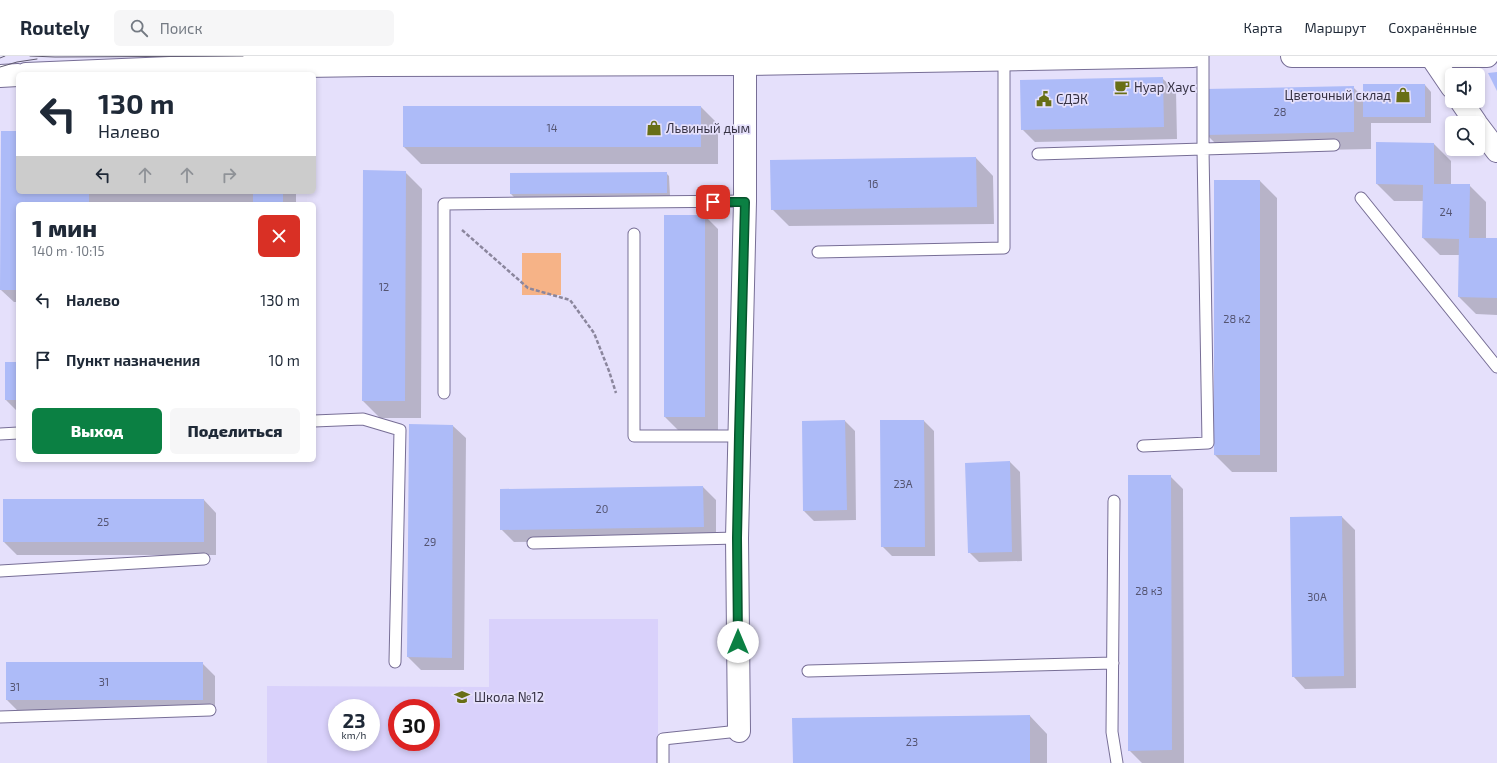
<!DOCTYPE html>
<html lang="ru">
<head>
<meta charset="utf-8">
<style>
  :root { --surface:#fff; --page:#f6f6f7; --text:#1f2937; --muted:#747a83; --line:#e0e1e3; --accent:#0b8043 }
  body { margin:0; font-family:"Exo 2",sans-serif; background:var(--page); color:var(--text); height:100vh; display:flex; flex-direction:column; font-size:15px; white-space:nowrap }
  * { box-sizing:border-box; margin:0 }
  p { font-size:13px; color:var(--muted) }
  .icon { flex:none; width:22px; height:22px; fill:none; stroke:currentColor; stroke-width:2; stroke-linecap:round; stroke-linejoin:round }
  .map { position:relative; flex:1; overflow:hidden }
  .drawer { position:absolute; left:16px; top:146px; width:300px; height:260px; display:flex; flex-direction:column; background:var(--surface); border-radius:6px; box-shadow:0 2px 6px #0003 }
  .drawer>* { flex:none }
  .banner { position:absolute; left:16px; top:16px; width:300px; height:122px; border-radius:6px; box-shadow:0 2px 6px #0003; background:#fff; color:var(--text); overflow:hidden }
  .controls { position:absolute; left:1445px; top:12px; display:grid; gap:8px }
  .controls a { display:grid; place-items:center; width:40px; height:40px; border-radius:6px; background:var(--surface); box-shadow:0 2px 6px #0003; font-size:20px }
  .speed { position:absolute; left:328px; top:643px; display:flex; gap:8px; font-size:20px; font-weight:700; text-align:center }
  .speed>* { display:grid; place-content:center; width:52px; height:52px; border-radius:50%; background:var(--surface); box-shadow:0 2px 6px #0003; line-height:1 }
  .speed small { font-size:10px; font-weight:400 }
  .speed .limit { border:6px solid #d22; background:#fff; color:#111 }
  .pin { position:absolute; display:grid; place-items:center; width:34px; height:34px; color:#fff; margin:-17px; border-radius:8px; box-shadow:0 2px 6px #0006 }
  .me { position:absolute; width:44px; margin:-22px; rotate:0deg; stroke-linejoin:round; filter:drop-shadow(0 0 3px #0008) }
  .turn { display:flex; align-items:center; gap:14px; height:84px; padding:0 16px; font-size:18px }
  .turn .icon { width:52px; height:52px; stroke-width:2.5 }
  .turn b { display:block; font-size:28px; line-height:34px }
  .lanes { display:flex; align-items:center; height:38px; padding:0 16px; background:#0003; justify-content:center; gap:20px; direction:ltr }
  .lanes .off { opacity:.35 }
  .round { display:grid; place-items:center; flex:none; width:42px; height:42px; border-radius:6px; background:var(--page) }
  .head { display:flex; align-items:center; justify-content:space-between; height:68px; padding:0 16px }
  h1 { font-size:24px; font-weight:800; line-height:30px }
  .action { display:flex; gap:8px; margin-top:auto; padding:8px 16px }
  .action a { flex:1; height:46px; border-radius:6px; background:var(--accent); color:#fff; font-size:16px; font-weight:800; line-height:46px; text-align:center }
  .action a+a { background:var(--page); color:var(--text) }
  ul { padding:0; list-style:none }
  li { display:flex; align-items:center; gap:12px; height:60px; padding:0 16px }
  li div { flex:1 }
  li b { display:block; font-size:15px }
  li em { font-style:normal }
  header { display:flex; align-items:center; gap:24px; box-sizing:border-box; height:56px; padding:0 20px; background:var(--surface); border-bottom:1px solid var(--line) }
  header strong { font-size:19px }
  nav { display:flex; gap:22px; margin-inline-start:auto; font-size:14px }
  .search { width:280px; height:36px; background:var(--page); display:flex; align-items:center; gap:10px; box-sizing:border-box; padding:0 14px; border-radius:6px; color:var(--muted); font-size:15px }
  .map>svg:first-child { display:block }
  .built { fill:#d9d1fb; fill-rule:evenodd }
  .green { fill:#f6b387 }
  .shadow { fill:#0003 }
  .building { fill:#adbbf8 }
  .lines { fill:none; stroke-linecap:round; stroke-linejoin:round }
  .service-casing { stroke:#776e96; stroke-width:13 }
  .minor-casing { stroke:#776e96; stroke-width:24 }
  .tertiary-casing { stroke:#776e96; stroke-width:24 }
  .path { stroke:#8b869d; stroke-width:2.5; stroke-dasharray:4 2; stroke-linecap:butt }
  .service { stroke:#fff; stroke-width:11 }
  .minor { stroke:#fff; stroke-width:22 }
  .tertiary { stroke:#fff; stroke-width:22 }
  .tram { stroke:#5f5a6f; stroke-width:1 }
  .route-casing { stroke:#07532c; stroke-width:10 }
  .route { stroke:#0b8043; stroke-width:7 }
  .labels { text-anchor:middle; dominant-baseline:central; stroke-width:3.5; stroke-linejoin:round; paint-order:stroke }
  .number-label { font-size:11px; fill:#545471 }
  .poi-label { font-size:13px; fill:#363244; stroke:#e5e0fb; text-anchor:start }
</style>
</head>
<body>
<header>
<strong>Routely</strong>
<div class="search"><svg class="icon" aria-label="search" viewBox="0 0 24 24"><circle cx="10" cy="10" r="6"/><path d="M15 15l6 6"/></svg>Поиск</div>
<nav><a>Карта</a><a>Маршрут</a><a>Сохранённые</a></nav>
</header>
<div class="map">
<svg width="1497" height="707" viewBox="0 0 1497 707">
  <rect width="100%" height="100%" fill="#e5e0fb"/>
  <!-- built -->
  <path class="built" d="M489 563H658V707H267V630L489 631ZM337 652H371V686H337ZM397 652H431V686H397Z"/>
  <!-- green -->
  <path class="green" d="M522 197H561V239H522Z"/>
  <!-- shadow -->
  <path class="shadow" d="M1163 23 1176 35 1177 83 1035 86 1022 73Z
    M1425 29 1431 36V67H1371V93L1224 96 1207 79 1353 31 1364 42Z
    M404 51H701L718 68V108H421L404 91Z
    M18 76V136H296V148H18V246H14L1 234Z
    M1434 88 1451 105V129H1469L1486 146V183H1497V259L1476 258 1459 241V199H1440L1423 182 1424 145H1394L1377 128Z
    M976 102 993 120 994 168 789 170 772 153Z
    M405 116 422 133 421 362H380L363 345Z
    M666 117 669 120 670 140 514 141 511 138Z
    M1260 125 1277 142V416H1232L1215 399Z
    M665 160H705L718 173V374H678L665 361Z
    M18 307V356L6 344Z
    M845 365 855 375 856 464 814 465 804 455Z
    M924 365 934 375 935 500H892L882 490Z
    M453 370 466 382 464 614H421L408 601Z
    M1010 406 1020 416 1022 505 979 506 969 496Z
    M1170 420 1183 433 1184 707H1142L1129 694Z
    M703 431 716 444V484L514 486 501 473Z
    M204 444 216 457V499H17L4 486Z
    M1342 461 1355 474 1356 632 1305 633 1293 620Z
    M7 607H202L215 620V657H20L7 644Z
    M1030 660 1047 678V707H794Z"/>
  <!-- building -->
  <path class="building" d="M1497 16V35L1488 17Z
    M1163 21 1164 71 1021 74 1020 24Z
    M1363 28H1425V61H1363Z
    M1354 30V76L1206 79 1205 33Z
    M403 50H701V91H403Z
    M1 75H18V136H89V148H18V234H0Z
    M1376 86 1434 87V128H1470L1469 182H1497V242L1458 241 1459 183 1422 182 1423 129 1376 128Z
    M976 101 977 151 771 154 770 104Z
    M363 114 406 115 405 345H362Z
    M667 116V137L510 138V117Z
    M1214 124H1260V399H1214Z
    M253 136H283V148H253Z
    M664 159H705V361H664Z
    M5 306H18V344H5Z
    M845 364 847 454 803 455 802 365Z
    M880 364H924L925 491H881Z
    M409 368 453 369 452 602 407 601Z
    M1010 405 1012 496 968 497 965 407Z
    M1128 419H1171L1172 694 1128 695Z
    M703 430 704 471 500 474V433Z
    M3 443H204V486H3Z
    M1342 460 1344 620 1292 621 1290 461Z
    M6 606H203V644H6Z
    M1030 659V707H793L792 662Z"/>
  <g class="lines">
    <defs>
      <path id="service" d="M1203 0V93L1334 89
        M1038 98 1203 93 1208 387 1143 390
        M1361 142 1497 311
        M634 178V380H739
        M818 196 1004 192V4
        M444 337V148L745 145
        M314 365 363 363 400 374 395 606
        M0 378 18 377
        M1114 445 1112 676 1117 707
        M533 487 737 482
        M0 515 204 503
        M808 615 1113 607
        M0 661 210 654
        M663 707V683L739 675"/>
      <path id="minor" d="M1431 0 1452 31
        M1461 45 1476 67
        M1478 70 1497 95
        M739 675 737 482 745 145V8"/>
      <path id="tertiary" d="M1292 0H1487
        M26 18 170 12 372 9 745 8 1193 0
        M0 20 18 19"/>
    </defs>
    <!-- service casing -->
    <use href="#service" class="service-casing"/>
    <!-- minor casing -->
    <use href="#minor" class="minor-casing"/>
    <!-- tertiary casing -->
    <use href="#tertiary" class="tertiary-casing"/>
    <!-- path -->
    <path class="path" d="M462 174 528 232 570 244 594 277 609 315 616 337"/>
    <!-- service -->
    <use href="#service" class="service"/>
    <!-- minor -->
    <use href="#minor" class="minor"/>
    <!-- tertiary -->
    <use href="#tertiary" class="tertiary"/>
    <!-- tram -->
    <path class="tram" d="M30 0 55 1 243 0
      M0 2 5 0
      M0 11 17 6 37 3"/>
  </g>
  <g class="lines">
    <defs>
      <path id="route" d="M713 146H745L739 380 737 482 738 586"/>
    </defs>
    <!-- route casing -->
    <use href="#route" class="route-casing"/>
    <!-- route -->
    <use href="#route" class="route"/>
  </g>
  <!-- icons -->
  <defs>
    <symbol id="cafe-bare" viewBox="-9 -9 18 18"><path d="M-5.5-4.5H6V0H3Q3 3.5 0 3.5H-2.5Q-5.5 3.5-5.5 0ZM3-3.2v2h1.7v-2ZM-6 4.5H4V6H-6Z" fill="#686f16" stroke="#e5e0fb" stroke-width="2.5" paint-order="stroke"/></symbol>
    <symbol id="shop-bare" viewBox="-9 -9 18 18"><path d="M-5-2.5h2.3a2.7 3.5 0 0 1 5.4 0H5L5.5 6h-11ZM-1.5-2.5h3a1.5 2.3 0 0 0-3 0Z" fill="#686f16" stroke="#e5e0fb" stroke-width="2.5" paint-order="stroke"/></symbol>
    <symbol id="civic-bare" viewBox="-9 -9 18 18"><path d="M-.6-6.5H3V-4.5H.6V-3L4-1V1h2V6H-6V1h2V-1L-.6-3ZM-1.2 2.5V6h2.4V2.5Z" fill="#686f16" stroke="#e5e0fb" stroke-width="2.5" paint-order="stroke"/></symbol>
    <symbol id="school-bare" viewBox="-9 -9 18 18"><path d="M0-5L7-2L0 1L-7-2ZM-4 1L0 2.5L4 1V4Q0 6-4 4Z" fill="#686f16" stroke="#e5e0fb" stroke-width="2.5" paint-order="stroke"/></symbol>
  </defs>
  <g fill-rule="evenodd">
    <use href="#cafe-bare" x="1111" y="20" width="22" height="22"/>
    <use href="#shop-bare" x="1392" y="28" width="22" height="22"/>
    <use href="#civic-bare" x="1033" y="32" width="22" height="22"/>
    <use href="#shop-bare" x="643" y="61" width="22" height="22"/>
    <use href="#school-bare" x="451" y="630" width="22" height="22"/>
  </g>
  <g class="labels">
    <!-- number labels -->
    <g class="number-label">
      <text x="1280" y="55">28</text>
      <text x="552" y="71">14</text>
      <text x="873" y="127">16</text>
      <text x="1446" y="155">24</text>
      <text x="384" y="230">12</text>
      <text x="1237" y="262">28 к2</text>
      <text x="903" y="427">23А</text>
      <text x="602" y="452">20</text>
      <text x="103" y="465">25</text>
      <text x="430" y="485">29</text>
      <text x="1149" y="534">28 к3</text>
      <text x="1317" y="540">30А</text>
      <text x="104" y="625">31</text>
      <text x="15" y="630">31</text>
      <text x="912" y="685">23</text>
    </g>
    <!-- poi labels -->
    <g class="poi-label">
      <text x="1134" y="31">Нуар Хаус</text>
      <text x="1391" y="39" text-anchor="end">Цветочный склад</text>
      <text x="1056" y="43">СДЭК</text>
      <text x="666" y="72">Львиный дым</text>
      <text x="474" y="641">Школа №12</text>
    </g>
  </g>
</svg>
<div class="controls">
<a><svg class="icon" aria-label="sound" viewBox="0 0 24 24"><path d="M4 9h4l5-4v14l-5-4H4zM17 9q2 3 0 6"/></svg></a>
<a><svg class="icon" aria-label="search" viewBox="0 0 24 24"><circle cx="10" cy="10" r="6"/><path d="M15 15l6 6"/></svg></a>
</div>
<div class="speed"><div>23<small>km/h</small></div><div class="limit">30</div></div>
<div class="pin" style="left:713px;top:146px;background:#d93025"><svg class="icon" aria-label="arrive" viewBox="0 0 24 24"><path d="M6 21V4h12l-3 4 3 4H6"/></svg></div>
<svg class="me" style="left:738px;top:586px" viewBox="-20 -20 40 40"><circle r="19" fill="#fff"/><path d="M0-13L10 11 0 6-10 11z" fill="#0b8043"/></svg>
<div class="banner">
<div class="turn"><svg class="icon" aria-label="left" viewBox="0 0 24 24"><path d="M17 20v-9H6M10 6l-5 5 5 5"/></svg><div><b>130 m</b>Налево</div></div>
<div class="lanes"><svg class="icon" aria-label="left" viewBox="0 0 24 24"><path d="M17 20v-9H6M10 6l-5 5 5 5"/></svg><svg class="icon off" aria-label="ahead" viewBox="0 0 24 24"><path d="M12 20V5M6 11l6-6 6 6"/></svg><svg class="icon off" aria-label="ahead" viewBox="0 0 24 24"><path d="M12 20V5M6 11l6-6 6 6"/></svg><svg class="icon off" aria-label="right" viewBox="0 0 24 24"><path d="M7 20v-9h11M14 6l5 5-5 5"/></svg></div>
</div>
<section class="drawer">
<div class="head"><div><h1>1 мин</h1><p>140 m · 10:15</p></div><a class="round" style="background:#d93025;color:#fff"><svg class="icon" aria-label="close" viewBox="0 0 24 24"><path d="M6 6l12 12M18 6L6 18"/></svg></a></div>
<ul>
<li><svg class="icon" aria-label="left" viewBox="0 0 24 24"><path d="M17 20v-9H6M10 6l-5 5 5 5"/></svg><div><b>Налево</b></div><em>130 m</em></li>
<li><svg class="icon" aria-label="arrive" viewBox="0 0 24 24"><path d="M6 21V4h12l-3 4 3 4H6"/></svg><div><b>Пункт назначения</b></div><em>10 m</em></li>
</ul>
<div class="action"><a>Выход</a><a>Поделиться</a></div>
</section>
</div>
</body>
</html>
